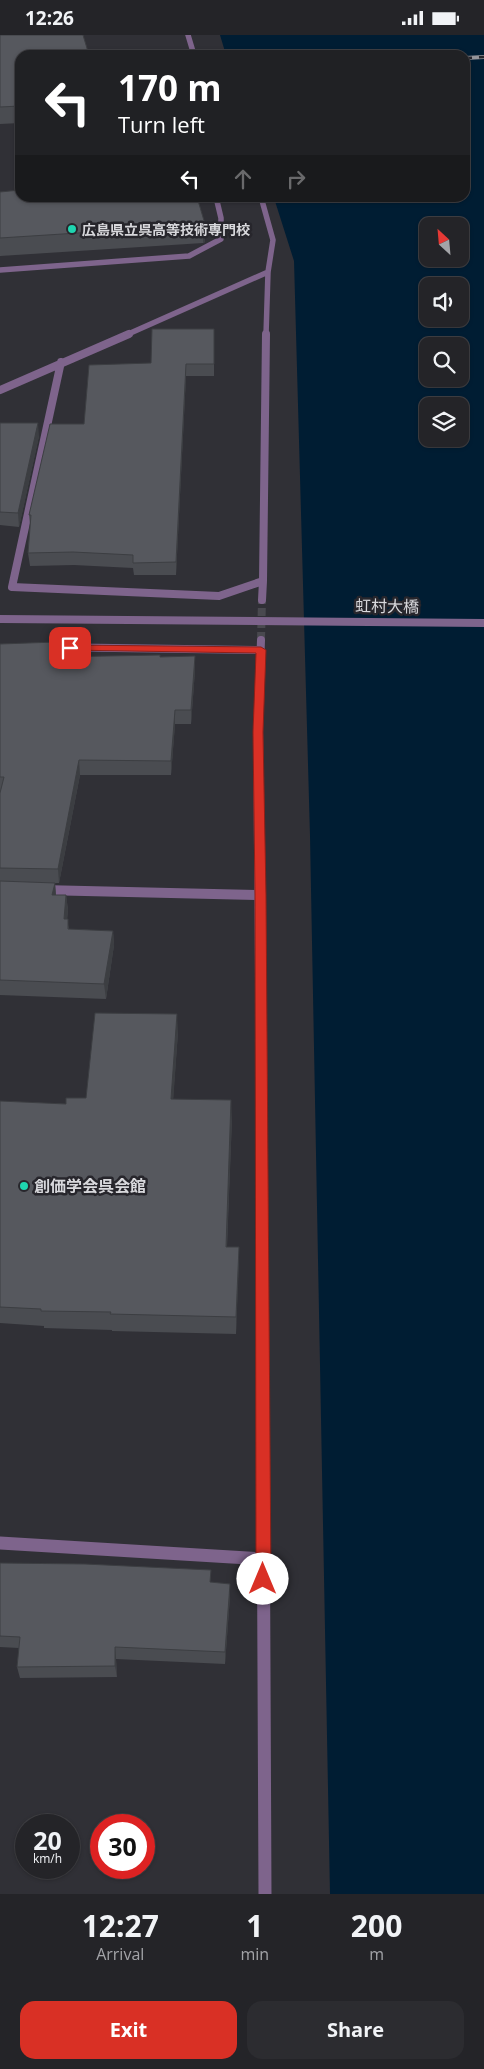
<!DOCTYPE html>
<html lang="en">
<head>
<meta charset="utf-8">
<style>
  :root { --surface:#242428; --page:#2c2c30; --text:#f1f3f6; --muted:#a3a4a8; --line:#414145; --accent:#d93025 }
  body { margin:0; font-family:"Open Sans","Noto Sans JP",sans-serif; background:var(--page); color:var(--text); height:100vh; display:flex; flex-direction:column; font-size:19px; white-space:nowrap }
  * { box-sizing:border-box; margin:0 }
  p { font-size:16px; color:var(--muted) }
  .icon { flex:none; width:28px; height:28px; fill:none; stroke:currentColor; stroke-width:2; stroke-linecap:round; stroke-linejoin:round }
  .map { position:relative; height:1859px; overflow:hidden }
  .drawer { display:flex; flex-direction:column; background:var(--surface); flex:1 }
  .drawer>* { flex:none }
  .hud { position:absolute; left:15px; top:15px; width:455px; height:152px; border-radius:15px; box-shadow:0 1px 4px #0004,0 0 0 1px var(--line); background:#202124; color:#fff; overflow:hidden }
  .needle { width:32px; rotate:334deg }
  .controls { position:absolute; left:419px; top:182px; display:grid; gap:10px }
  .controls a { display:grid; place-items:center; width:50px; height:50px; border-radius:10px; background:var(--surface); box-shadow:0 1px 4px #0004,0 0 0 1px var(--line); font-size:25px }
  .speed { position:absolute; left:15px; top:1779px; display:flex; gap:10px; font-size:25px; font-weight:700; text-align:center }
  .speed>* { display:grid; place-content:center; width:65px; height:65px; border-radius:50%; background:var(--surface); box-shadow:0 1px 4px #0004,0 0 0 1px var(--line); line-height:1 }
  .speed small { font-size:12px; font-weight:400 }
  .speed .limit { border:8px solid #d22; background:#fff; color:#111 }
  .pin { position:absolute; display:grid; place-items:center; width:42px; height:42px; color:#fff; margin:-21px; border-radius:10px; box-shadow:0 2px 8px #0006 }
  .me { position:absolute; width:55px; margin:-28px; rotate:0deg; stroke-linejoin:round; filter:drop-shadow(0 0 4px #0008) }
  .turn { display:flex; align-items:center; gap:18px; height:105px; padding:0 20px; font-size:22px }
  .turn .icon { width:65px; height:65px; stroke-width:2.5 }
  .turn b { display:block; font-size:35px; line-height:42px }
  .lanes { display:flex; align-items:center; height:48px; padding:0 20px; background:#0003; justify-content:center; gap:25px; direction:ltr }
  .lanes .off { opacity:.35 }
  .eta { display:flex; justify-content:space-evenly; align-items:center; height:85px; text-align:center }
  .eta b { font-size:30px; font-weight:700; line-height:35px }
  .primary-button { display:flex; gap:10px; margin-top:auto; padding:10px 20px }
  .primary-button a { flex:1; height:58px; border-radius:15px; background:var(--accent); color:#fff; font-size:20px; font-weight:700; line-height:58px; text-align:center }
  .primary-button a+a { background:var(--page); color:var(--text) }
  .status { display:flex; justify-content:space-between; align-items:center; height:35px; padding:0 25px; background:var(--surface); direction:ltr }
  .status svg { height:14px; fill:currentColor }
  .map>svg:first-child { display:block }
  .water { fill:#001d33; fill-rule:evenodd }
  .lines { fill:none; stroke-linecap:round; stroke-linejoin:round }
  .minor-tunnel { stroke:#49494f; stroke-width:8; stroke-dasharray:8 4; stroke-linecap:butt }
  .minor-far3 { stroke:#7e648c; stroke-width:5.5 }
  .minor-far2 { stroke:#7e648c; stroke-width:8 }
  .minor-far1 { stroke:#7e648c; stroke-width:10 }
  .minor { stroke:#7e648c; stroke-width:13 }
  .tertiary { stroke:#7e648c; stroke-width:8 }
  .rail-casing { stroke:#95959a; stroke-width:4 }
  .rail { stroke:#27262c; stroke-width:2.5; stroke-dasharray:7; stroke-linecap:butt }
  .wall { fill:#4a4c51 }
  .shaded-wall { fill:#3c3e42 }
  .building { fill:#56585e; stroke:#3c3e42 }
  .route { fill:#d93025; stroke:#8d1f18 }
  .poi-dot { fill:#1fd5b0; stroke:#27262c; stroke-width:2 }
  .labels { text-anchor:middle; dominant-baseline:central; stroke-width:5; stroke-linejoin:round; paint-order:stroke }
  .far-poi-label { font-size:14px; font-weight:bold; fill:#d8d8dc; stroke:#27262c; text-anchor:start }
  .street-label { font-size:16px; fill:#d8d8dc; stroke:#27262c }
  .poi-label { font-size:16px; font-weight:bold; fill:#d8d8dc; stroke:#27262c; text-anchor:start }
</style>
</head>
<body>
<div class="status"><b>12:26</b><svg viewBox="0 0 49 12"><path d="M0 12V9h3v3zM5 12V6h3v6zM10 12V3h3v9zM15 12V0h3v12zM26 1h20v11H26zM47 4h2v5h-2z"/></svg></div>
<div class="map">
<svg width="484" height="1859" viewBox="0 0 484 1859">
  <rect width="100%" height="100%" fill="#303036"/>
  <!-- water -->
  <path class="water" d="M220 0H484V1859H330L310 801 294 226 274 163 465 162V20H226ZM428 191H460V224H428ZM428 251H460V284H428ZM428 311H460V344H428ZM428 371H460V404H428Z"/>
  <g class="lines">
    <!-- minor-tunnel -->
    <path class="minor-tunnel" d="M261 605 262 565"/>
    <!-- minor-far3 -->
    <path class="minor-far3" d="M188 0 194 20
      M261 162 273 205 268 237 266 300
      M0 235 189 221 221 204V183L216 162
      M126 300 268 237"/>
    <!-- minor-far2 -->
    <path class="minor-far2" d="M61 327 12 552 219 561 263 546 266 299
      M0 355 129 299
      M262 565 263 546
      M43 612 261 615
      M258 690 261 605"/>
    <!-- minor-far1 -->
    <path class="minor-far1" d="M258 688 262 1198
      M42 855 261 860"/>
    <!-- minor -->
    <path class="minor" d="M262 1196 265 1859
      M0 1508 263 1524"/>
    <!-- tertiary -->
    <path class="tertiary" d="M0 584 484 588"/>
    <defs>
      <path id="rail" d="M465 23 484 22"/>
    </defs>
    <!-- rail casing -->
    <use href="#rail" class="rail-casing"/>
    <!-- rail -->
    <use href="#rail" class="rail"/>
  </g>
  <!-- wall -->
  <path class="wall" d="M0 0 20 20V88L0 89Z
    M0 157 205 189V207L203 208 0 221Z
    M214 294V341H186L176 540H134L133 533 74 530 30 531 28 518 30 490 29 480 84 389 151 328Z
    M0 388 39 401 19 492 0 490Z
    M0 609 58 622H160L195 621V635L191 689H175L171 740H80L59 848H55L56 860H66L68 875 67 884 69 894 113 896 114 910 106 964 0 960Z
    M178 997 173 1064 232 1083 227 1212H239L236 1299 112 1296V1295L44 1293V1291L0 1288V1066L66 1069 86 1063Z
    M0 1528 230 1549V1561L225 1629 116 1624 117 1642 20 1643 17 1632 19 1613 0 1612Z"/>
  <!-- shaded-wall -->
  <path class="shaded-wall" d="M205 189V207L203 208V190Z
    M186 329V341L176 540V527Z
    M38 388 39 401 19 492 18 478Z
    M56 607 58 621V637L56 622Z
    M195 621V635L191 689V675Z
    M175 675V689L171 740V726Z
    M79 725 80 740 59 848 58 834Z
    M55 848 56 862 52 860Z
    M66 860 68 875 66 898 64 884Z
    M113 896 114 910 106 964 104 949Z
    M177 979 178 997 172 1083 171 1064Z
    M231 1065 232 1083 226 1229V1212Z
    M239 1212V1230L236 1299V1282Z
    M230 1549V1561L225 1629V1617Z
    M115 1612 116 1624 117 1642 115 1631Z"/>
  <!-- building -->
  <path class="building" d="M0 0H83L89 20H20V71L0 72Z
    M20 155V162H197L205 189 203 190 0 203V157Z
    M152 294H214V329H186L176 527 133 528V520L73 517 28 518 31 480H29L50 389H84L89 330 151 328Z
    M0 388H38L18 478 0 477Z
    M56 607V622L160 620V622L195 621 191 675H175L171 726 79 725 58 834 0 833V758L4 742H0V609Z
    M0 846 55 848 52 860H66L64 884H68V894L113 896 104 949 0 945Z
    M95 978 177 979 171 1064 231 1065 226 1212H239L236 1282 110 1279 111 1277 41 1276V1274L0 1272V1066L66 1069V1063H86Z
    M0 1528 85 1529 211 1535 210 1547 230 1549 225 1617 115 1612V1631L17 1632 20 1602 0 1601Z"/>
  <!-- route -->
  <path class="route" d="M70 610 261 612 266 615 263 697 266 860 271 1544 269 1549 263 1551 258 1549 256 1544 255 860 253 697 256 618 67 615V611Z"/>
  <!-- markers -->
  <g class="poi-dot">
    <circle cx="72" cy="194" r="5"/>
    <circle cx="24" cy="1151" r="5"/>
  </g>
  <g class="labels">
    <!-- far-poi labels -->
    <g class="far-poi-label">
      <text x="82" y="194">広島県立呉高等技術専門校</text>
    </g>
    <!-- street labels -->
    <g class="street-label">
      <text transform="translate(387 571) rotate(1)">虹村大橋</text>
    </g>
    <!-- poi labels -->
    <g class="poi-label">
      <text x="34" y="1151">創価学会呉会館</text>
    </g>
  </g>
</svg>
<div class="controls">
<a><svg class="needle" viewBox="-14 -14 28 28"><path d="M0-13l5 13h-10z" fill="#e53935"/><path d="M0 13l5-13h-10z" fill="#a3a4a8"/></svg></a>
<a><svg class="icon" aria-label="sound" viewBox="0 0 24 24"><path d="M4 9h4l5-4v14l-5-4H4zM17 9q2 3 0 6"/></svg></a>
<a><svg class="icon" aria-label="search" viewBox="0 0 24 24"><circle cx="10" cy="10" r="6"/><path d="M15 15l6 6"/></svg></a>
<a><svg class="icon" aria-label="layers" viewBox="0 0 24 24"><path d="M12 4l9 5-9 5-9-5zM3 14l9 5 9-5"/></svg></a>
</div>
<div class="speed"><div>20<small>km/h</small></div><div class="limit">30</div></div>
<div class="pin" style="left:70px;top:613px;background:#d93025"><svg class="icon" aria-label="arrive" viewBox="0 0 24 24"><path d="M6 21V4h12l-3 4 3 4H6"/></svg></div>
<svg class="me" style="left:263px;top:1544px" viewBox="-20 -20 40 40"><circle r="19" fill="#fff"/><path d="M0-13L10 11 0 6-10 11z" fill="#d93025"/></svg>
<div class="hud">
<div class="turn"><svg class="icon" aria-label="left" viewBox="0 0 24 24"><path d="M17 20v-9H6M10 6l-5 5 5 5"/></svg><div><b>170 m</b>Turn left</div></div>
<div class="lanes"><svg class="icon" aria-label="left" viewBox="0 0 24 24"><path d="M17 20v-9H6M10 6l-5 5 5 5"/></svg><svg class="icon off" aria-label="ahead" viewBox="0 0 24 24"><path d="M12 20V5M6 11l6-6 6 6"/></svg><svg class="icon off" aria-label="right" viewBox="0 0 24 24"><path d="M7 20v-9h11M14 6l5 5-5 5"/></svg></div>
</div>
</div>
<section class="drawer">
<div class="eta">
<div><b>12:27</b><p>Arrival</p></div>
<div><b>1</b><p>min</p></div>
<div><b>200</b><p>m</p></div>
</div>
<div class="primary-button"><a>Exit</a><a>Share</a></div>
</section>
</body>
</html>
